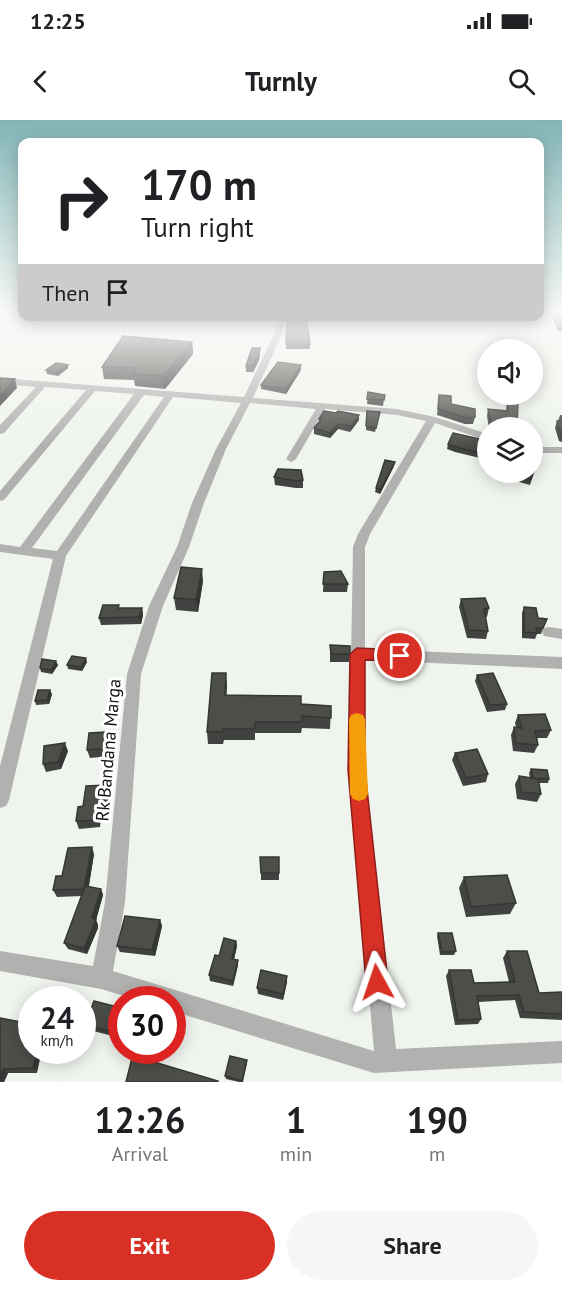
<!DOCTYPE html>
<html lang="en">
<head>
<meta charset="utf-8">
<style>
  :root { --surface:#fff; --page:#f6f6f6; --text:#202124; --muted:#757577; --accent:#d93025 }
  body { margin:0; font-family:"PT Sans",sans-serif; background:var(--page); color:var(--text); height:100vh; display:flex; flex-direction:column; font-size:22px; white-space:nowrap }
  * { box-sizing:border-box; margin:0 }
  p { font-size:20px; color:var(--muted) }
  .icon { flex:none; width:33px; height:33px; fill:none; stroke:currentColor; stroke-width:2; stroke-linecap:round; stroke-linejoin:round }
  .map { position:relative; height:962px; overflow:hidden }
  .sheet { display:flex; flex-direction:column; background:var(--surface); flex:1 }
  .sheet>* { flex:none }
  .top-card { position:absolute; left:18px; top:18px; width:526px; height:183px; border-radius:12px; box-shadow:0 3px 15px #0003; background:#fff; color:var(--text); overflow:hidden }
  .fabs { position:absolute; left:477px; top:219px; display:grid; gap:12px }
  .fabs a { display:grid; place-items:center; width:66px; height:66px; border-radius:50%; background:var(--surface); box-shadow:0 3px 15px #0003; font-size:30px }
  .speed { position:absolute; left:18px; top:866px; display:flex; gap:12px; font-size:30px; font-weight:700; text-align:center }
  .speed>* { display:grid; place-content:center; width:78px; height:78px; border-radius:50%; background:var(--surface); box-shadow:0 3px 15px #0003; line-height:1 }
  .speed small { font-size:15px; font-weight:400 }
  .speed .limit { border:9px solid #d22; background:#fff; color:#111 }
  .pin { position:absolute; display:grid; place-items:center; width:51px; height:51px; color:#fff; margin:-26px; border:3px solid #fff; border-radius:50%; box-shadow:0 2px 6px #0007 }
  .me { position:absolute; width:66px; margin:-33px; rotate:355deg; stroke-linejoin:round; filter:drop-shadow(0 0 4px #0008) }
  .turn { display:flex; align-items:center; gap:21px; height:126px; padding:0 24px; font-size:27px }
  .turn .icon { width:78px; height:78px; stroke-width:2.5 }
  .turn b { display:block; font-size:42px; line-height:51px }
  .then { display:flex; align-items:center; height:57px; padding:0 24px; background:#0003; gap:12px; font-size:22px }
  .eta { display:flex; justify-content:space-evenly; align-items:center; height:102px; text-align:center }
  .eta b { font-size:36px; font-weight:700; line-height:42px }
  .primary-button { display:flex; gap:12px; margin-top:auto; padding:12px 24px }
  .primary-button a { flex:1; height:69px; border-radius:36px; background:var(--accent); color:#fff; font-size:24px; font-weight:700; line-height:69px; text-align:center }
  .primary-button a+a { background:var(--page); color:var(--text) }
  .status { display:flex; justify-content:space-between; align-items:center; height:42px; padding:0 30px; background:var(--surface); direction:ltr }
  .status svg { height:16px; fill:currentColor }
  header { display:flex; justify-content:space-between; align-items:center; height:78px; padding:0 24px; background:var(--surface); font-size:27px; font-weight:700 }
  .map>svg:first-child { display:block }
  .lines { fill:none; stroke-linecap:round; stroke-linejoin:round }
  .minor { fill:#b1b2b0; fill-rule:evenodd }
  .wall { fill:#40433f }
  .shaded-wall { fill:#343733 }
  .building { fill:#4b4e49; stroke:#343733; stroke-width:1.5 }
  .route { fill:#d93025; stroke:#8d1f18; stroke-width:1.5 }
  .slow { fill:#f59e0b }
  .labels { text-anchor:middle; dominant-baseline:central; stroke-width:6; stroke-linejoin:round; paint-order:stroke }
  .street-label { font-size:18px; fill:#121412; stroke:#fff }
</style>
</head>
<body>
<div class="status"><b>12:25</b><svg viewBox="0 0 49 12"><path d="M0 12V9h3v3zM5 12V6h3v6zM10 12V3h3v9zM15 12V0h3v12zM26 1h20v11H26zM47 4h2v5h-2z"/></svg></div>
<header><svg class="icon" aria-label="back" viewBox="0 0 24 24"><path d="M15 5l-7 7 7 7"/></svg>Turnly<svg class="icon" aria-label="search" viewBox="0 0 24 24"><circle cx="10" cy="10" r="6"/><path d="M15 15l6 6"/></svg></header>
<div class="map">
<svg width="562" height="962" viewBox="0 0 562 962">
  <rect width="100%" height="100%" fill="#f0f4ee"/>
  <g class="lines">
    <!-- minor -->
    <path class="minor" d="M278 196H286L282 214 253 278 397 289 435 297 488 314V321L435 303 370 414 365 427V529L562 537V549L365 540V650L396 929 562 921V943L374 953 172 891V879H134L101 869 0 851V831L93 846 105 782 127 554 149 486 177 427 192 383 216 329 241 283 173 277 66 436 9 680 6 686 0 688V646L53 439 0 432V424L20 427 134 274 95 271 4 380 0 381V371L86 270 45 267 4 313 0 314V305L36 267 0 264V258L244 277 274 214ZM144 275 164 277 57 431 32 428ZM250 283 316 289 286 339 291 342 296 339 325 289 397 295 426 301 358 414 353 427 349 650 374 931 113 851 125 782 141 554 163 486 189 427 204 383 226 329Z
      M532 327H562V333H532Z
      M549 507 562 509V519L544 516 542 512 544 508Z"/>
  </g>
  <!-- wall -->
  <path class="wall" d="M555 192H562V211H558L553 199Z
    M287 198 310 224V229H286Z
    M192 222 193 234 165 269 135 266 134 260 104 259 102 247Z
    M260 234 259 240 253 252H246V246Z
    M68 245V248L58 256 47 254 46 250Z
    M301 245V250L286 274 261 269V265Z
    M368 272 384 280 383 286 367 284Z
    M439 275 451 284 475 297 473 304H465L437 295Z
    M507 281 518 283 517 308H489L487 296 488 289 506 291Z
    M367 291 380 292 375 312 366 310Z
    M560 295H562V322L559 321 555 308 557 301H558Z
    M319 299 359 300 350 312 338 309 330 318 314 314V308L319 303Z
    M448 324 481 333 480 338 455 332 447 329Z
    M538 340 530 365 516 361 519 352Z
    M394 346 380 374 375 372 376 368Z
    M274 357 303 360V368H296L275 365Z
    M324 452 348 464 347 472H323Z
    M203 461 198 492 176 490 174 478Z
    M461 479 489 488 487 497H485L488 511 486 519 467 518 459 487Z
    M524 487 538 498 547 499 541 514H537L535 519 522 518V493Z
    M119 488H142L143 495 141 504 101 505 99 498Z
    M330 525 350 534 349 542H330Z
    M87 542 82 551 68 549 67 545Z
    M58 545 52 554 41 552 40 548Z
    M477 555 507 584 505 590 487 592 475 561Z
    M227 564 226 575 301 584 331 586 330 609 302 608 301 613H255V620H224L223 624H208L207 612Z
    M52 574 49 584 36 585 35 581Z
    M518 595 551 610 547 618H537L538 625 534 633 513 631 511 615 514 607H516L515 603Z
    M105 612 111 636 90 638 87 630Z
    M68 631 61 649 46 652 43 644Z
    M455 633 488 654 486 662 463 666 452 640Z
    M531 649 549 659 548 663H539L541 674 537 682 517 679 515 664 519 656 530 658 529 653Z
    M109 673 107 689H101L100 707 79 709 76 701 83 686Z
    M94 734 89 766 101 769 103 775 96 800 98 805V808L87 834 68 829 64 823 82 776 57 777 53 770 62 756Z
    M279 737V760H261V753Z
    M464 757 516 783 510 794 466 797 459 768Z
    M160 800 162 806 155 836 120 832 117 826Z
    M438 813 456 831 454 835H440L437 816Z
    M236 821 237 826 234 839 238 840V845L233 866 210 861 209 855 219 836Z
    M507 831 539 873 562 872V900L520 898 515 880 478 882 481 899 478 904 455 905 446 856 449 850 474 863 509 862 503 838Z
    M287 862 283 880 258 874 257 868Z
    M121 892 113 916 89 910 85 905Z
    M0 898 37 953H8L4 962Z
    M247 943 243 962H239L226 959 225 956Z"/>
  <!-- shaded-wall -->
  <path class="shaded-wall" d="M192 222 193 234 165 269 163 256Z
    M260 228 259 240 253 252V246Z
    M68 245V248L58 256 57 252Z
    M301 245V250L286 274V269Z
    M15 259 17 268 0 286V275Z
    M359 295V300L350 312 351 306Z
    M338 304V309L330 318V313Z
    M395 342 394 346 380 374V370Z
    M202 449 203 461 198 492 196 480Z
    M142 488 143 495 141 504 139 497Z
    M86 538 87 542 82 551 81 547Z
    M56 541 58 545 52 554 51 550Z
    M226 553 227 564 226 587 225 575Z
    M50 570 52 574 49 584 47 580Z
    M65 623 68 631 61 649 58 642Z
    M107 665 109 673 107 689 105 681Z
    M98 682 101 689 100 707 97 700Z
    M92 727 94 734 87 776 84 769Z
    M101 769 103 775 96 800 98 805V808L87 834 84 828Z
    M160 800 162 806 155 836 152 830Z
    M236 821 237 826 233 844 232 839Z
    M238 840V845L233 866V861Z
    M287 856V862L283 880V874Z
    M118 887 121 892 113 916 110 911Z
    M37 930H42L37 953 33 948Z
    M157 930H159L160 932 156 947 154 942Z
    M3 949 8 953 4 962H0V956Z"/>
  <!-- building -->
  <path class="building" d="M557 192H562V201H560Z
    M306 197 310 224H286L287 198Z
    M123 216 192 222 163 256 133 254 137 248 102 247Z
    M252 228H260L259 234 253 246H246Z
    M278 242 301 245 286 269 261 265Z
    M56 243 68 245 57 252 46 250Z
    M0 258 15 259 0 275Z
    M368 272 385 275 384 280 367 279Z
    M439 275 451 276V284L475 289V297L467 298 438 289Z
    M507 281 518 283 517 306 491 303 488 289 508 291Z
    M324 291 336 293 338 291 359 295 351 306 338 304 330 313 314 308 321 300 319 299Z
    M367 291 380 292 376 308 366 306Z
    M557 301H562V314H561Z
    M453 313 480 319 481 333 456 327 448 324Z
    M532 333H537L538 340 531 359 517 356 519 352H532Z
    M385 340 395 342 380 370 376 368Z
    M278 349 301 350 303 360 296 361 274 357Z
    M181 447 202 449 196 480 174 478Z
    M341 451 348 464H323L324 452Z
    M485 478 489 488 484 489 488 511 469 510 461 479Z
    M103 485H119L118 488H142L139 497 99 498Z
    M524 487 536 488 538 498 547 499 543 508H536L537 513 524 512Z
    M330 525 350 526V534H331Z
    M72 536 86 538 81 547 67 545Z
    M42 539 56 541 51 550 40 548Z
    M212 553H226L225 575 301 576V584L331 586V598L302 596V602H255V609H223L222 612H207Z
    M493 553 507 584 490 585 477 555Z
    M38 570H50L47 580 35 581Z
    M545 594 551 610 535 611 538 625 516 623 514 607 522 608 518 595Z
    M105 612 109 628 87 630 89 613Z
    M65 623 58 642 43 644 44 626Z
    M477 629 488 654 466 658 455 633Z
    M531 649 547 650 549 659 533 658Z
    M519 656 538 659 541 674 521 672Z
    M107 665 105 681 98 682 97 700 76 701 78 687 83 686 86 666Z
    M92 727 84 769 86 766 101 769 92 798 96 799 95 802 84 828 64 823 84 769 53 770 56 756H62L68 728Z
    M260 737H279V753H261Z
    M507 755 516 783 471 787 464 757Z
    M125 796 160 800 152 830 117 826Z
    M438 813H452L456 831 442 832Z
    M224 818 236 821 232 839 238 840 233 861 209 855 215 835 219 836Z
    M507 831H527L539 873 562 872V894L524 892 519 875 477 876 481 899 458 900 449 850H471L474 863 515 862Z
    M261 850 287 856 283 874 257 868Z
    M94 881 118 887 110 911 85 905Z
    M0 898 32 904V930H37L33 948 3 949 0 956Z
    M134 930H157L154 942 218 961V962H126Z
    M230 936 247 940 242 961 225 956Z"/>
  <!-- sky -->
  <linearGradient id="sky" x2="0" y2="1"><stop stop-color="#82b4b6"/><stop offset="0.59" stop-color="#f8faf7"/><stop offset="1" stop-color="#f8faf7" stop-opacity="0"/></linearGradient>
  <rect width="562" height="327" fill="url(#sky)"/>
  <!-- route -->
  <path class="route" d="M357 528 400 530 408 536 400 541 365 540V650L388 862 385 869 377 873 369 869 366 862 348 650 350 534Z"/>
  <!-- slow -->
  <path class="slow" d="M357 593 363 595 365 599 368 674 365 679 359 681 353 679 350 674 349 599 351 595Z"/>
  <g class="labels">
    <!-- street labels -->
    <g class="street-label">
      <text transform="translate(108 630) rotate(-85)">Rk Bandana Marga</text>
    </g>
  </g>
</svg>
<div class="fabs">
<a><svg class="icon" aria-label="sound" viewBox="0 0 24 24"><path d="M4 9h4l5-4v14l-5-4H4zM17 9q2 3 0 6"/></svg></a>
<a><svg class="icon" aria-label="layers" viewBox="0 0 24 24"><path d="M12 4l9 5-9 5-9-5zM3 14l9 5 9-5"/></svg></a>
</div>
<div class="speed"><div>24<small>km/h</small></div><div class="limit">30</div></div>
<div class="pin" style="left:400px;top:536px;background:#d93025"><svg class="icon" aria-label="arrive" viewBox="0 0 24 24"><path d="M6 21V4h12l-3 4 3 4H6"/></svg></div>
<svg class="me" style="left:377px;top:862px" viewBox="-20 -20 40 40"><path d="M0-17L14 15 0 8-14 15z" fill="#d93025" stroke="#fff" stroke-width="4"/></svg>
<div class="top-card">
<div class="turn"><svg class="icon" aria-label="right" viewBox="0 0 24 24"><path d="M7 20v-9h11M14 6l5 5-5 5"/></svg><div><b>170 m</b>Turn right</div></div>
<div class="then">Then<svg class="icon" aria-label="arrive" viewBox="0 0 24 24"><path d="M6 21V4h12l-3 4 3 4H6"/></svg></div>
</div>
</div>
<section class="sheet">
<div class="eta">
<div><b>12:26</b><p>Arrival</p></div>
<div><b>1</b><p>min</p></div>
<div><b>190</b><p>m</p></div>
</div>
<div class="primary-button"><a>Exit</a><a>Share</a></div>
</section>
</body>
</html>
